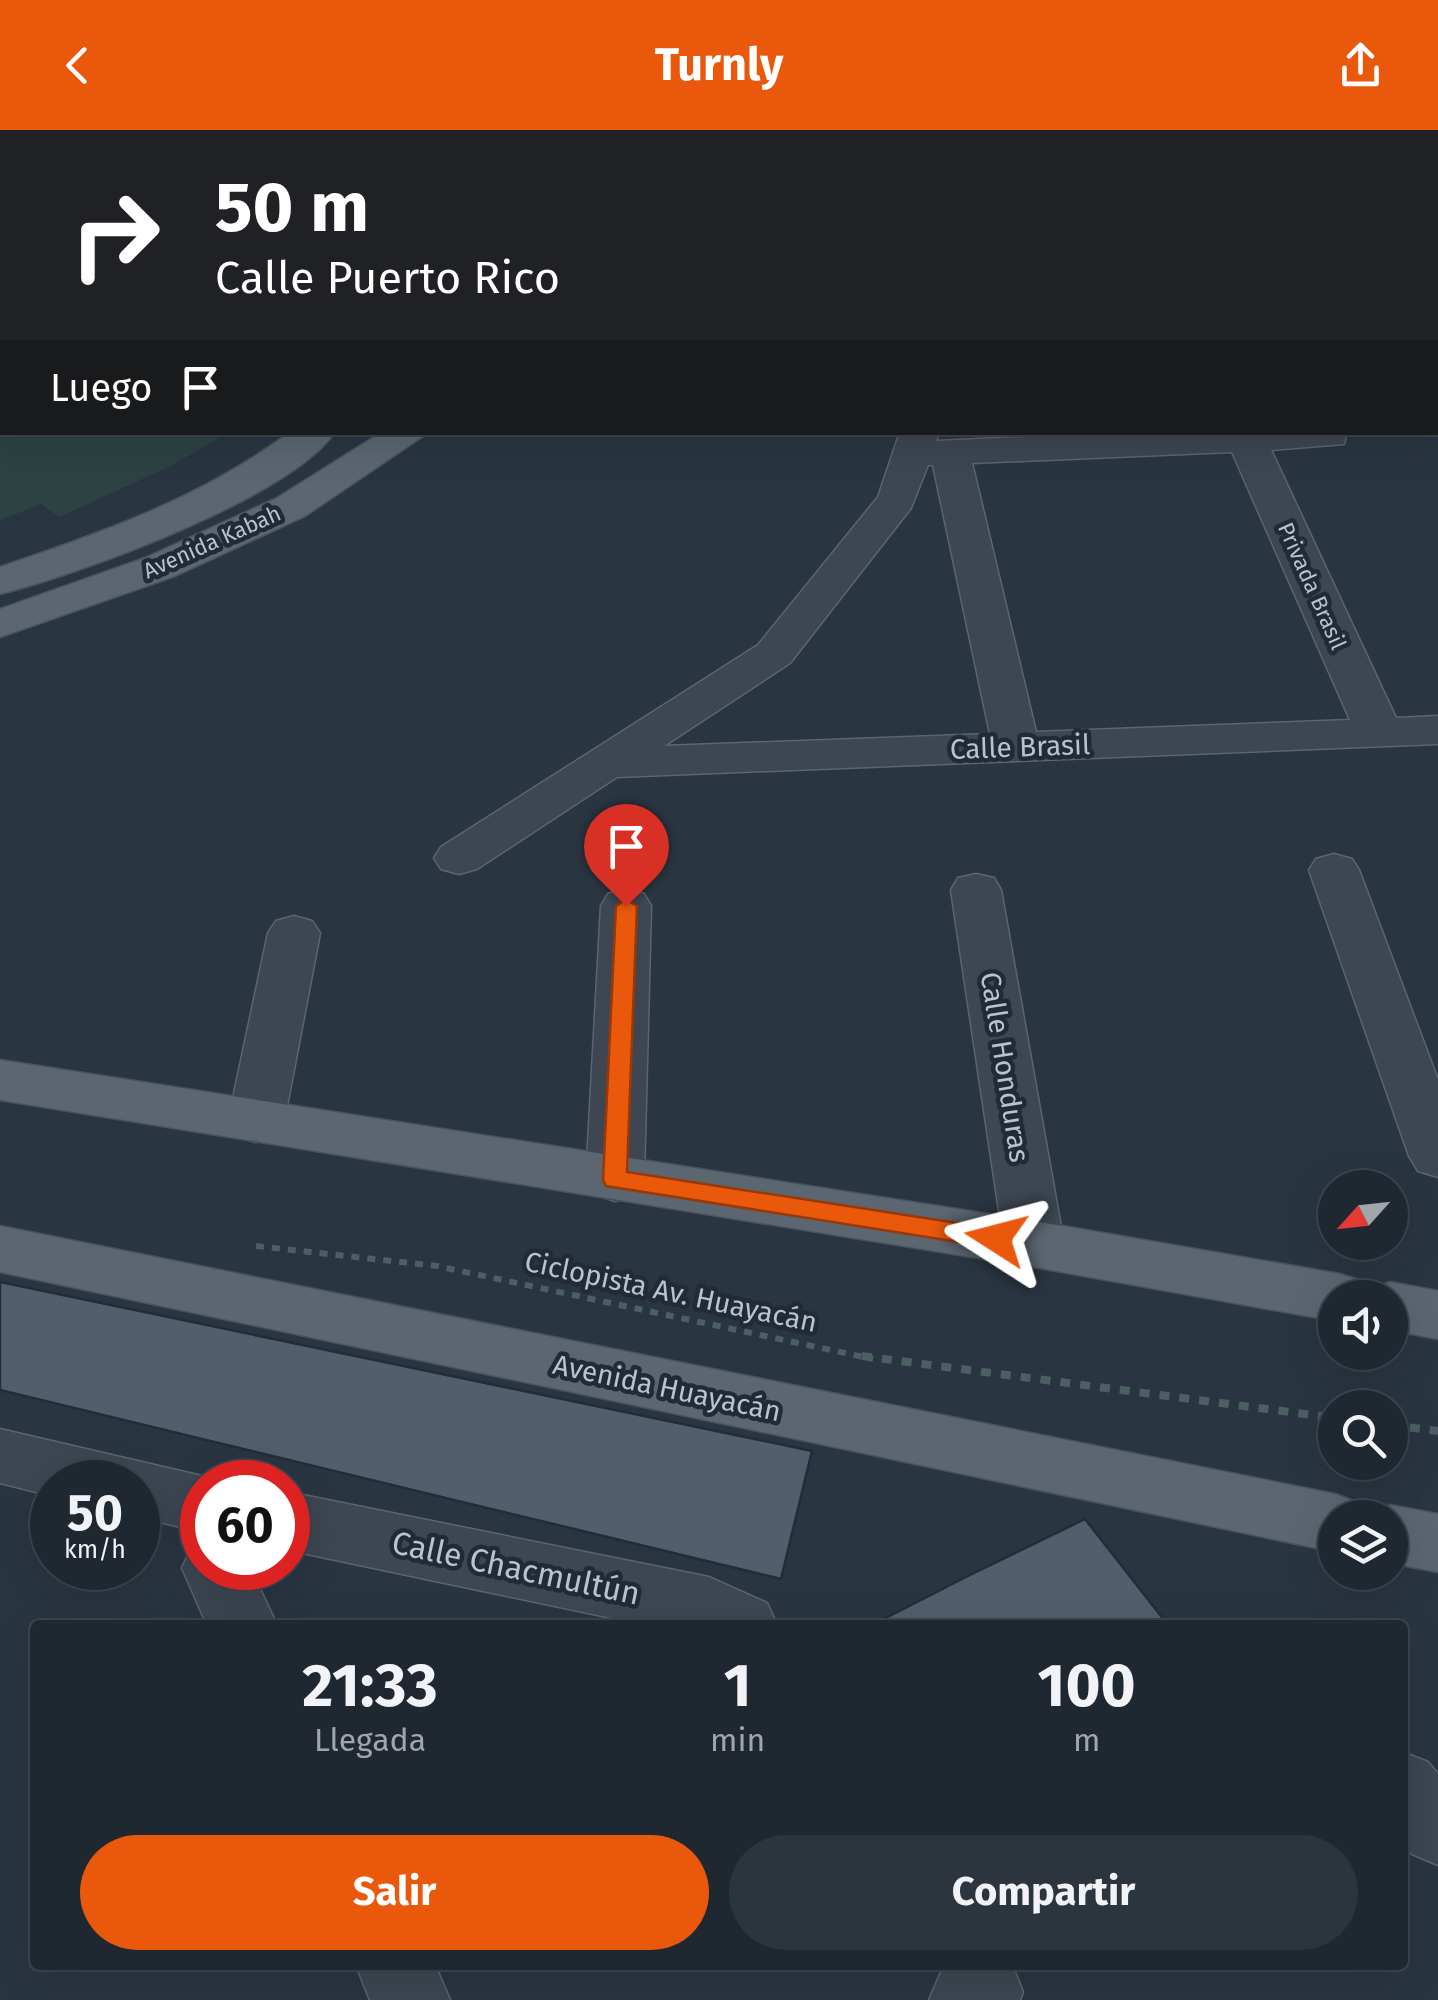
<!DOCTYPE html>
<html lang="es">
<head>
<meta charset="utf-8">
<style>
  :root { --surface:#1f2831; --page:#2c343d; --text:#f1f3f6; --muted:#a1a6ab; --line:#3c444d; --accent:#ea580c }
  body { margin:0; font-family:"Fira Sans",sans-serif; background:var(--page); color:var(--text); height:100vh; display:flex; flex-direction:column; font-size:38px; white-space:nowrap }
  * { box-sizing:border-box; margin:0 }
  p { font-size:32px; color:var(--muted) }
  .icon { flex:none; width:55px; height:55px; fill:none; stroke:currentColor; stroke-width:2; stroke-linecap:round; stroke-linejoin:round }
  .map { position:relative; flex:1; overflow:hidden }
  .panel { position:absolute; left:30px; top:1490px; width:1378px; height:350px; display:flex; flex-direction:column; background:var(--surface); border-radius:10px; box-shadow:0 10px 40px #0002,0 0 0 2px var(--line) }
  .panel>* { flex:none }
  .hud { position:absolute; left:0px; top:0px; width:1440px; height:305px; box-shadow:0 10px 40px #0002,0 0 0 2px var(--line); background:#202124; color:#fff; overflow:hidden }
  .needle { width:65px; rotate:243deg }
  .tools { position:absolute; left:1318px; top:1040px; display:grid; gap:20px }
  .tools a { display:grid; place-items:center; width:90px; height:90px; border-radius:50%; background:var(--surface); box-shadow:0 10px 40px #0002,0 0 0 2px var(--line); font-size:50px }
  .speed { position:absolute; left:30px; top:1330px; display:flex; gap:20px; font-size:50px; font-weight:700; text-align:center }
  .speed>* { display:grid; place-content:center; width:130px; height:130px; border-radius:50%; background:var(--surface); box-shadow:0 10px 40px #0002,0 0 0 2px var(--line); line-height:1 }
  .speed small { font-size:25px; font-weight:400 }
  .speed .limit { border:15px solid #d22; background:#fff; color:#111 }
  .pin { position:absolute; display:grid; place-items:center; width:85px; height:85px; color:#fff; margin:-102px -42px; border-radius:50% 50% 50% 0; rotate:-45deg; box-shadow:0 0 10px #0007 }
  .pin .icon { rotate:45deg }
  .me { position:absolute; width:110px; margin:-55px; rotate:279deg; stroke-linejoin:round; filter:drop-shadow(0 0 8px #0008) }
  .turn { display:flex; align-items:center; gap:35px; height:210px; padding:0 50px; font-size:45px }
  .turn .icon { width:130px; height:130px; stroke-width:2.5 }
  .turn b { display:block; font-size:70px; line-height:85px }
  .then { display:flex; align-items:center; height:95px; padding:0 50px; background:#0003; gap:20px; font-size:38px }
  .eta { display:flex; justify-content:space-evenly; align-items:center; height:170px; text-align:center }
  .eta b { font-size:60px; font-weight:700; line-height:70px }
  .primary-button { display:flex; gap:20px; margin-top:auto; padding:20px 50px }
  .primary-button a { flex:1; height:115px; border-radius:60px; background:var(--accent); color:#fff; font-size:40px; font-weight:700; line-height:115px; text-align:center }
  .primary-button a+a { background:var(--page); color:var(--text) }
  header { display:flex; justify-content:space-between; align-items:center; height:130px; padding:0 50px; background:var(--accent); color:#fff; font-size:45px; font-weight:700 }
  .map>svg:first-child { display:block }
  .green { fill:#2c4343 }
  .building { fill:#525e6c; stroke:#232d39; stroke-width:2.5 }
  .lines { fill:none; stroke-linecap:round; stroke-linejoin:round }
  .minor-casing { stroke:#5b646f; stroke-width:3 }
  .tertiary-casing { stroke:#5b646f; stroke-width:3 }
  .primary-casing { stroke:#49525e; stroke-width:3 }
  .path-far1 { stroke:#4b6061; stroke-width:6; stroke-dasharray:8 8; stroke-linecap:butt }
  .path { stroke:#4b6061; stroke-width:8; stroke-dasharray:10 10; stroke-linecap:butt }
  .minor { fill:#3d4651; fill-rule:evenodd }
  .tertiary { fill:#3d4651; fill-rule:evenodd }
  .primary { fill:#5b6671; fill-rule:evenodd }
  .route { fill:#ea580c; stroke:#983908; stroke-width:2.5 }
  .labels { text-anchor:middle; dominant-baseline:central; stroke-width:9; stroke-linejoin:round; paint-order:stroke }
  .far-street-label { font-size:22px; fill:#bac2cb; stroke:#212b37 }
  .street-label { font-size:28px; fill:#bac2cb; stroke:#212b37 }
  .near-street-label { font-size:32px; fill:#bac2cb; stroke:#212b37 }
</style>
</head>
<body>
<header><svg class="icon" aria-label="back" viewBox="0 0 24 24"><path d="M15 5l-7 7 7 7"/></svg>Turnly<svg class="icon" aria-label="share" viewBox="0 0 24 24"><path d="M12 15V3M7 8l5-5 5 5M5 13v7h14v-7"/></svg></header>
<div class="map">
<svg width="1438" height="1870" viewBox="0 0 1438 1870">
  <rect width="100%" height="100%" fill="#293541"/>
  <!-- green -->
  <path class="green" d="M0 264 2 302 228 303 169 337 59 387 41 374 0 390Z"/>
  <!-- building -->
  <path class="building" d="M0 1152 812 1321 781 1449 0 1260Z
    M1085 1389 1168 1495H872L968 1446Z"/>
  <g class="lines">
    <defs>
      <path id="minor" d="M869 0H899V2H869Z
        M1095 0H1125L1126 2H1096Z
        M1324 0H1355L1356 2H1325Z
        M900 302H939L936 311 1139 302H1347L1344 314 1271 320 1396 588 1438 586V614L617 647 477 739 459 744 441 739 434 728 441 717 758 515 878 367ZM1232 322 1350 590 1036 602 972 333ZM928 335H933L990 604 664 616 790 533 911 378Z
        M1334 724 1352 729 1359 740 1438 950V1047L1418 1041 1409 1026 1309 740 1316 729Z
        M976 744 994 748 1001 760 1064 1114 1055 1130 1034 1137 1013 1130 1004 1114 951 760 958 748Z
        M626 759 644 764 651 776 644 1049 635 1064 615 1071 595 1064 586 1049 601 776 608 764Z
        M294 786 312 791 320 803 284 992 276 1006 256 1012 236 1006 228 992 268 803 276 791Z
        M0 1299 202 1346 221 1352H202V1402L138 1387V1352H52V1366L0 1353Z
        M288 1362 709 1447 767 1473 777 1495H645L288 1420Z
        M202 1413V1438H250L277 1495H207L182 1438 192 1417Z
        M1402 1622 1428 1632 1438 1644V1735L1412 1724 1402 1713Z
        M356 1835H435L450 1870H370Z"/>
      <path id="tertiary" d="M954 1835H1012L1023 1862 1020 1870H929L941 1842Z"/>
      <path id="primary" d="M310 0H350L351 2H311Z
        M434 0H464V2H434Z
        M493 0H523V2H493Z
        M0 237H2V259H0Z
        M290 302H335C290 368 79 444 0 464V437C104 402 201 368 290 302Z
        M382 302H429L305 386 175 446 0 507V479L145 428 277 368Z
        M0 930 1034 1091 1340 1144 1362 1151 1367 1161 1390 1152 1438 1161V1209L1390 1200V1168H1335V1191L1034 1137 0 970Z
        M0 1096 1335 1364 1359 1373 1365 1386 1390 1375 1438 1384V1442L1390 1433V1388H1335V1422L0 1142Z"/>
    </defs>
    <!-- minor casing -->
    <use href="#minor" class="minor-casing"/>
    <!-- tertiary casing -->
    <use href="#tertiary" class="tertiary-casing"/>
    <!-- primary casing -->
    <use href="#primary" class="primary-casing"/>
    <!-- path-far1 -->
    <path class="path-far1" d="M256 1116 437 1136 873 1229"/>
    <!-- path -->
    <path class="path" d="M862 1226 1335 1288
      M1390 1295 1438 1301"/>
    <!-- minor -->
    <use href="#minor" class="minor"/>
    <!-- tertiary -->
    <use href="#tertiary" class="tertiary"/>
    <!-- primary -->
    <use href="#primary" class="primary"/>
  </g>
  <!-- route -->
  <path class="route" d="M626 770 637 776 627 1042 996 1099 1005 1102 1009 1108 1005 1115 996 1118 606 1056 603 1050 616 776Z"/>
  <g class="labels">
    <!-- far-street labels -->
    <g class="far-street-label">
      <text transform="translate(212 412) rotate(-24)">Avenida Kabah</text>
      <text transform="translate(1312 456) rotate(66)">Privada Brasil</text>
    </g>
    <!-- street labels -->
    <g class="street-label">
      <text transform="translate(1020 617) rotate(-2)">Calle Brasil</text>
      <text transform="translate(1005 937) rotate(81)">Calle Honduras</text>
      <text transform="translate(671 1162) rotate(12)">Ciclopista Av. Huayacán</text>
      <text transform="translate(667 1258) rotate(12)">Avenida Huayacán</text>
    </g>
    <!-- near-street labels -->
    <g class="near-street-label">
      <text transform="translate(516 1438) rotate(12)">Calle Chacmultún</text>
    </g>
  </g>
</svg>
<div class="tools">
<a><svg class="needle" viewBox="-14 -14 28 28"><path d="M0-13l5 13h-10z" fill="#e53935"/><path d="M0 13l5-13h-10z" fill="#a1a6ab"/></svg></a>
<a><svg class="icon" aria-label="sound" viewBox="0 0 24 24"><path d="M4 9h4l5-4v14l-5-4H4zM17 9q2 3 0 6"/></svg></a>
<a><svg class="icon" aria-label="search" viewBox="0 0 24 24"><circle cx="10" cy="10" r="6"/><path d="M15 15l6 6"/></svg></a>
<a><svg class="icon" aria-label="layers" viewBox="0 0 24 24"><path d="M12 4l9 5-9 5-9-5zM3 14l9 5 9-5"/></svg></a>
</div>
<div class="speed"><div>50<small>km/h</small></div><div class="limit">60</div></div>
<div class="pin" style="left:626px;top:776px;background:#d93025"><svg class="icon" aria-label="arrive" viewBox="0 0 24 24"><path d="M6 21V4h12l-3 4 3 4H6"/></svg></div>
<svg class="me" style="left:996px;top:1108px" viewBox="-20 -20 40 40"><path d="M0-17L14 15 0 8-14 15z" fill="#ea580c" stroke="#fff" stroke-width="4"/></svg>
<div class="hud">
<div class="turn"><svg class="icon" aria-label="right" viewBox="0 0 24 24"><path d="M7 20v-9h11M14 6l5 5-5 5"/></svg><div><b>50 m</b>Calle Puerto Rico</div></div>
<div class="then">Luego<svg class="icon" aria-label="arrive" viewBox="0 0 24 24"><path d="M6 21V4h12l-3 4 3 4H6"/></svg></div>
</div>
<section class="panel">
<div class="eta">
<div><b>21:33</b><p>Llegada</p></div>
<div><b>1</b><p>min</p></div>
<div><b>100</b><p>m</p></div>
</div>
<div class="primary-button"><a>Salir</a><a>Compartir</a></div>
</section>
</div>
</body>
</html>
